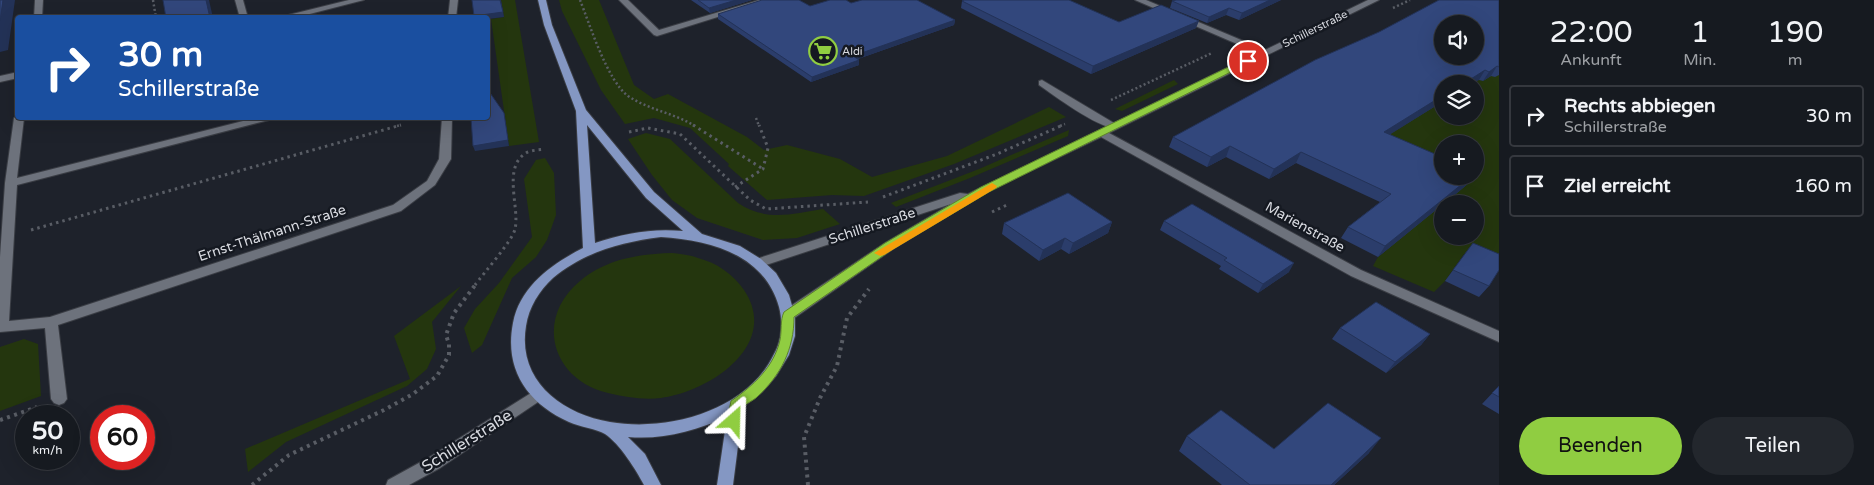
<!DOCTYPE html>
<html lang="de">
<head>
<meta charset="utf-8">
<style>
  :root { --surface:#161a20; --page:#23272d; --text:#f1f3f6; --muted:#9ea1a5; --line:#35383e; --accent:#90cd41 }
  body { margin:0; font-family:"Varela Round",sans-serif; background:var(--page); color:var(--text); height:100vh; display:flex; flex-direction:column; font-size:19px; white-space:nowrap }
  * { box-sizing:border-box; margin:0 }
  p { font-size:16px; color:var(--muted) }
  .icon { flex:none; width:28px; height:28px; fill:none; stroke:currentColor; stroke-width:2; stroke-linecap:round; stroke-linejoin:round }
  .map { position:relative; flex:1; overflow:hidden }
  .side { display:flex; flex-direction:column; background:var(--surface); width:375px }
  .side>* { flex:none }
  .hud { position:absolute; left:15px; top:15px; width:475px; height:105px; border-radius:5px; box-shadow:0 5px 20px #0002,0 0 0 1px var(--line); background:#1a4fa0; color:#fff; overflow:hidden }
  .controls { position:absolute; left:1434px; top:15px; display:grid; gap:10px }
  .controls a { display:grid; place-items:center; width:50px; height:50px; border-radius:50%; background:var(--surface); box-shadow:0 5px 20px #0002,0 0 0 1px var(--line); font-size:25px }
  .speed { position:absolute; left:15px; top:405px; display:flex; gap:10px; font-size:25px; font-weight:700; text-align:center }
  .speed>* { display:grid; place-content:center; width:65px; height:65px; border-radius:50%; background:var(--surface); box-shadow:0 5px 20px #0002,0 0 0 1px var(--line); line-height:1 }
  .speed small { font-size:12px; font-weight:400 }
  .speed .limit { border:8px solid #d22; background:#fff; color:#111 }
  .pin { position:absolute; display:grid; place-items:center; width:42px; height:42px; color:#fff; margin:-21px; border:2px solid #fff; border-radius:50%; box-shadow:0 1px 5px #0007 }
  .me { position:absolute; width:55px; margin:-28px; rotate:25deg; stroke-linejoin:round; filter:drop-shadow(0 0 4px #0008) }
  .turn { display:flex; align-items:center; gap:18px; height:105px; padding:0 20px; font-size:22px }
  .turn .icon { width:65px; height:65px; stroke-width:2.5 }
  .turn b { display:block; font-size:35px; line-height:42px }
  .eta { display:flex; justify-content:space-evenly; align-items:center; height:85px; text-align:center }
  .eta b { font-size:30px; font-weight:600; line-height:35px }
  .cta { display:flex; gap:10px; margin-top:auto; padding:10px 20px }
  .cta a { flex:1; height:58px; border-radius:30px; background:var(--accent); color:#111; font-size:20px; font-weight:600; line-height:58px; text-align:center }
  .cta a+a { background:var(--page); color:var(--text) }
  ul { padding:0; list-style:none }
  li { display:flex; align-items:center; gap:15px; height:62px; margin:0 10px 8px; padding:0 10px; border:2px solid var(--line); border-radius:5px }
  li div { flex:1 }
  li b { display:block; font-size:19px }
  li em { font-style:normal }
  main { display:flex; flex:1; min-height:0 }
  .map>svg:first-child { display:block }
  .green { fill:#24360e; fill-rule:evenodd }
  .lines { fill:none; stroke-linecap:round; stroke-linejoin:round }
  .service-casing { stroke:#3a3d44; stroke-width:2 }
  .minor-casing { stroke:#3a3d44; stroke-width:2 }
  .secondary-casing { stroke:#3a3d44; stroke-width:2 }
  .primary-casing { stroke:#3a3d44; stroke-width:2 }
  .path-far2 { stroke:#595d65; stroke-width:2.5; stroke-dasharray:2 2.5; stroke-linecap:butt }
  .path-far1 { stroke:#595d65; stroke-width:3; stroke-dasharray:2.5 4; stroke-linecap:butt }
  .path { stroke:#595d65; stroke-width:4; stroke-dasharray:3 4.5; stroke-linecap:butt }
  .service { fill:#6d727c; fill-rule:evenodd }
  .minor { fill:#6d727c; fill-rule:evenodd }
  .secondary { fill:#6d727c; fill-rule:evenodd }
  .primary { fill:#8497c3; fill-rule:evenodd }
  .wall { fill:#2b3d6b }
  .shaded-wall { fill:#233257 }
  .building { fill:#32477c; stroke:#233257; fill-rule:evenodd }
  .route { fill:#90cd41; stroke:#5e852a }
  .slow { fill:#f59e0b }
  .labels { text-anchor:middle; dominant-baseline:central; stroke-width:5; stroke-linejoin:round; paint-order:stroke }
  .far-street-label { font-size:11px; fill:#d8dae0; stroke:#151921 }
  .far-poi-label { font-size:11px; fill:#d8dae0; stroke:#151921; text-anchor:start }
  .street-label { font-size:14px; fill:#d8dae0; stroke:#151921 }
  .near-street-label { font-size:16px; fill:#d8dae0; stroke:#151921 }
</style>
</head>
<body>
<main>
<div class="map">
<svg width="1499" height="485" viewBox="0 0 1499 485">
  <rect width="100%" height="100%" fill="#1e222b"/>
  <!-- green -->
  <path class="green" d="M501 0H515L539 142 509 146 491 19 504 17Z
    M559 0H599L634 85 654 99 668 94 747 137 764 150 787 145 840 159 872 177 947 156 1049 107 1066 117 954 164 864 196 832 195 767 200 728 166 729 164 690 128 654 118 625 124 601 90 562 11Z
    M1435 63 1499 75V255L1464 254 1445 281 1434 292 1373 266 1378 257 1442 204V236H1475V204H1443L1456 176H1475V144H1442V170L1324 97ZM1442 84H1475V116H1442Z
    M1174 80 1178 84 1122 111 1115 109Z
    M1069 130 1068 136 970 178 896 207 891 203 979 169Z
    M646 133 670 139 738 203C766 222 792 214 823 209L840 224 797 238 763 240 697 218 672 200 652 175 628 139Z
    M545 158 554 173 556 215 547 240 536 257 512 278 482 345 472 353 464 328 475 309 499 283 532 237 524 179 536 160Z
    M672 253C681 254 690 255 698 258 717 263 733 274 744 290 781 345 709 392 661 398 643 400 625 397 608 393 552 380 534 319 580 281 606 259 639 254 672 253Z
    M461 286 432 322 436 349 427 369 407 386 286 442 248 472 245 449 410 379 394 336Z
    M24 339 38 344 41 396 0 411V347Z"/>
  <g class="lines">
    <defs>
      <path id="service" d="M619 0H628L659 30 759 0H772L657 36 654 35Z
        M1042 80 1119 126 1118 128C1103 132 1053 95 1039 85V81Z"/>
      <path id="minor" d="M35 0H43L42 18H34Z
        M235 0H243L248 18H240Z
        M349 0H364L294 18H276Z
        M450 0H458L456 18H448Z
        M1135 0H1146L1265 50 1368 0H1379L1109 133 1361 270 1499 331V342L1351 276 1101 137 989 191 893 249 793 319H783L781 315 783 311 885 243 951 204 763 266H753L752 263 753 260 960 193 968 194 1258 53Z
        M18 72V78L0 82V76Z
        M18 115V118H24L17 178 255 118H270L269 120 17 185 9 321 50 317 393 205 427 181 439 159 442 118H452L451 159 435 185 401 211 58 325 67 399 64 403 59 405 54 403 51 399 45 328 0 332V257L5 183 14 118Z"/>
      <path id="secondary" d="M539 388 544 390 547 394 544 398 440 468 409 485H386L388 480 428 458Z"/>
      <path id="primary" d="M538 0H546L552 25 586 110 654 192 702 234 740 246 761 259 776 273 789 295 795 316V336L789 355 776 376 762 392 743 407 733 485H717L727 417C695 431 663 440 628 437L645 454 661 485H644C636 470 620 444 605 434 597 429 580 427 569 422 527 403 504 369 513 323 520 286 552 264 583 248L576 111 544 25ZM587 125 646 198 683 231C653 228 624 233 595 243ZM661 237C710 240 764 254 779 307 783 322 782 340 774 354 747 411 668 432 610 422 561 414 517 380 526 326 529 307 539 291 553 278 584 252 622 242 661 237Z"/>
    </defs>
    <!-- service casing -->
    <use href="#service" class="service-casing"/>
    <!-- minor casing -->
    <use href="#minor" class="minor-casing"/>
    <!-- secondary casing -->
    <use href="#secondary" class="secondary-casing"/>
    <!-- primary casing -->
    <use href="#primary" class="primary-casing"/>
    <!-- path-far2 -->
    <path class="path-far2" d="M153 0 156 18
      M580 0C590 25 607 80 628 96 649 110 674 113 695 126
      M1393 8 1410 0
      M1111 100 1212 53
      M756 118 759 126
      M397 126 401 125
      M1060 126 1065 124"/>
    <!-- path-far1 -->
    <path class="path-far1" d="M693 125 763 169
      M629 132 648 128 680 134 750 200 766 209 868 202
      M735 187 763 169 768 148 759 125
      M883 197 997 154 1063 125
      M992 212 1007 205
      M31 230 401 125
      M475 285C483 274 513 240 515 229 520 208 502 167 526 153 531 150 540 150 545 149"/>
    <!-- path -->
    <path class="path" d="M0 420 37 407
      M252 485 289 455 384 410 413 394 437 376 449 355V344L446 335 454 313 476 284
      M808 485 804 437 820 398 837 366 847 318 869 289"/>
    <!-- service -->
    <use href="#service" class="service"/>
    <!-- minor -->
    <use href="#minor" class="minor"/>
    <!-- secondary -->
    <use href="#secondary" class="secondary"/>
    <!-- primary -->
    <use href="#primary" class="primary"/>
  </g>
  <!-- wall -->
  <path class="wall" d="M691 0H752L710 13Z
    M1281 0 1239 20 1226 15 1207 23 1170 8 1172 1Z
    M1499 0V75L1495 77 1491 76 1483 81 1479 80 1442 84V102L1390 134 1442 176H1475L1470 182 1444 204H1442V205L1378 257 1341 238 1348 227 1380 202 1296 163 1269 179 1226 157 1207 167 1169 147 1173 137Z
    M962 1 1119 22 1196 28 1091 74 961 8Z
    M851 3 955 20 954 25 858 59 859 65 811 82 718 19V14Z
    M1164 221 1289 272 1258 293 1219 269 1221 266 1160 230Z
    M1112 222 1108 233 1069 254 1061 249 1039 261 1002 234 1004 223Z
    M1473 243 1489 286 1479 297 1445 281Z
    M1340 328 1430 334 1421 345 1386 373 1332 339Z
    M1499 386V414L1482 404Z
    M1187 436 1274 449 1369 453 1334 485H1222L1179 451Z"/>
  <!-- shaded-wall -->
  <path class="shaded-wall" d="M3 0H15L8 50 0 52V21Z
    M206 0H209L213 18H210Z
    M501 0 504 17 488 19V18H475L474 16Z
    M736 0H752L710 13 709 8Z
    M1270 0H1281L1239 20 1242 13Z
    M1229 8 1226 15 1207 23 1209 17Z
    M955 20 954 25 852 61 853 56Z
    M1199 21 1196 28 1091 74 1093 66Z
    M859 60V65L811 82 812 77Z
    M1497 66 1491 76 1483 81 1489 72Z
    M1485 70 1479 80 1472 84H1463Z
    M1442 96V102L1378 142 1384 132Z
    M504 113 509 146 475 151 473 146Z
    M1230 146 1226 157 1207 167 1211 157Z
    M1301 152 1296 163 1269 179 1274 169Z
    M1472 176H1475L1470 182 1444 204H1442V205L1378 257 1385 246Z
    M1112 222 1108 233 1069 254 1073 243Z
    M1065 238 1061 249 1039 261 1043 250Z
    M1294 263 1289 272 1258 293 1263 284Z
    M1430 334 1421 345 1386 373 1395 362Z
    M1381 438 1369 453 1334 485H1331Z"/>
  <!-- building -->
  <path class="building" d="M0 0H3L0 21Z
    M163 0H206L210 18H166Z
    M472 0H500L503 12 474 16Z
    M698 0H736L709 8Z
    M762 0H799L810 6 830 0H846L851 3 862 0H917L955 20 853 56 859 60 812 77 718 14Z
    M964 0H1069L1119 22 1161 5 1199 21 1093 66 962 1Z
    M1176 0H1270L1242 13 1229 8 1209 17 1172 1Z
    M1439 0H1499V67L1497 66 1489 72 1485 70 1463 84H1442V96L1384 132 1442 157V176H1472L1385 246 1348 227 1391 194 1301 152 1274 169 1230 146 1211 157 1173 137 1315 60 1379 32ZM1442 24H1475V56H1442Z
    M488 90 504 113 508 140 473 146 471 118H488Z
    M1068 193 1112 222 1073 243 1065 238 1043 250 1004 223Z
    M1192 204 1294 263 1263 284 1224 260 1227 258 1164 221Z
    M1473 243 1499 254V270L1489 286 1453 270Z
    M1376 302 1430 334 1395 362 1340 328Z
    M1499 386V397L1492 393Z
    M1328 403 1381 438 1331 485H1250L1187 436 1221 410 1274 449Z"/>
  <!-- route -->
  <path class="route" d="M1245 59 1253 61 989 192 893 249 794 317C794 349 781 375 757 397 753 401 744 404 742 409 741 415 742 420 739 425L734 426 729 425 727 421 731 401C753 386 774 367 780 340 782 331 780 320 784 312L885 243 981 187Z"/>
  <!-- slow -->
  <path class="slow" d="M992 183 997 186 996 188 884 255 880 256 874 253Z"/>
  <!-- icons -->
  <defs>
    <symbol id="supermarket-ring" viewBox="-11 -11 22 22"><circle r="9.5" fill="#151921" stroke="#90cd41" stroke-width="1.5"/><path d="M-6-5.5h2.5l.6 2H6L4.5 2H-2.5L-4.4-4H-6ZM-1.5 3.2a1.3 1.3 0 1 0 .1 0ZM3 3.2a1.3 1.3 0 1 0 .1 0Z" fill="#90cd41"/></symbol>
  </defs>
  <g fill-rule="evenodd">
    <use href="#supermarket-ring" x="807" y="35" width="32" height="32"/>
  </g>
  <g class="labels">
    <!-- far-street labels -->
    <g class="far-street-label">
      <text transform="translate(1315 29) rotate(-26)">Schillerstraße</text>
    </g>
    <!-- far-poi labels -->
    <g class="far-poi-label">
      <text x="842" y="51">Aldi</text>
    </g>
    <!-- street labels -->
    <g class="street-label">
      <text transform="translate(872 226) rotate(-18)">Schillerstraße</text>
      <text transform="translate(1305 227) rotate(29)">Marienstraße</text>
      <text transform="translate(272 233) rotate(-18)">Ernst-Thälmann-Straße</text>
    </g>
    <!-- near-street labels -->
    <g class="near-street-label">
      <text transform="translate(467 441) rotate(-32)">Schillerstraße</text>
    </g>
  </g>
</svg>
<div class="controls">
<a><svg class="icon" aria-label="sound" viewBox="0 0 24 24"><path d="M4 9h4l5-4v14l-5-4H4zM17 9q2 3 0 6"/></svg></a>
<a><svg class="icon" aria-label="layers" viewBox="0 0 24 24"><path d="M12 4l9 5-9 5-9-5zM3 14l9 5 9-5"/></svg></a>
<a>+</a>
<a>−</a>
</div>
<div class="speed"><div>50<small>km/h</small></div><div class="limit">60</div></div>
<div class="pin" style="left:1248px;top:61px;background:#d93025"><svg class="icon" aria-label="arrive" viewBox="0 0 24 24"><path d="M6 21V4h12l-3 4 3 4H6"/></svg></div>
<svg class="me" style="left:734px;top:421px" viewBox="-20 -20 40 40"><path d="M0-17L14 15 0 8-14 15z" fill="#90cd41" stroke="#fff" stroke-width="4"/></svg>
<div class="hud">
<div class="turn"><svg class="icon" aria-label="right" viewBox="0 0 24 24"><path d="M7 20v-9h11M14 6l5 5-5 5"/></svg><div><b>30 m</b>Schillerstraße</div></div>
</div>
</div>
<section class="side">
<div class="eta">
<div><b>22:00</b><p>Ankunft</p></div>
<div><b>1</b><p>Min.</p></div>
<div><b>190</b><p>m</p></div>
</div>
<ul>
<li><svg class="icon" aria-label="right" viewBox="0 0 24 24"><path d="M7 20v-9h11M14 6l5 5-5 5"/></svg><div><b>Rechts abbiegen</b><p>Schillerstraße</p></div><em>30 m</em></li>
<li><svg class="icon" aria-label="arrive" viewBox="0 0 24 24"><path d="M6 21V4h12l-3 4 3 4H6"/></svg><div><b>Ziel erreicht</b></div><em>160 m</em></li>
</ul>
<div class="cta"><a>Beenden</a><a>Teilen</a></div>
</section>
</main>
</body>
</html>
